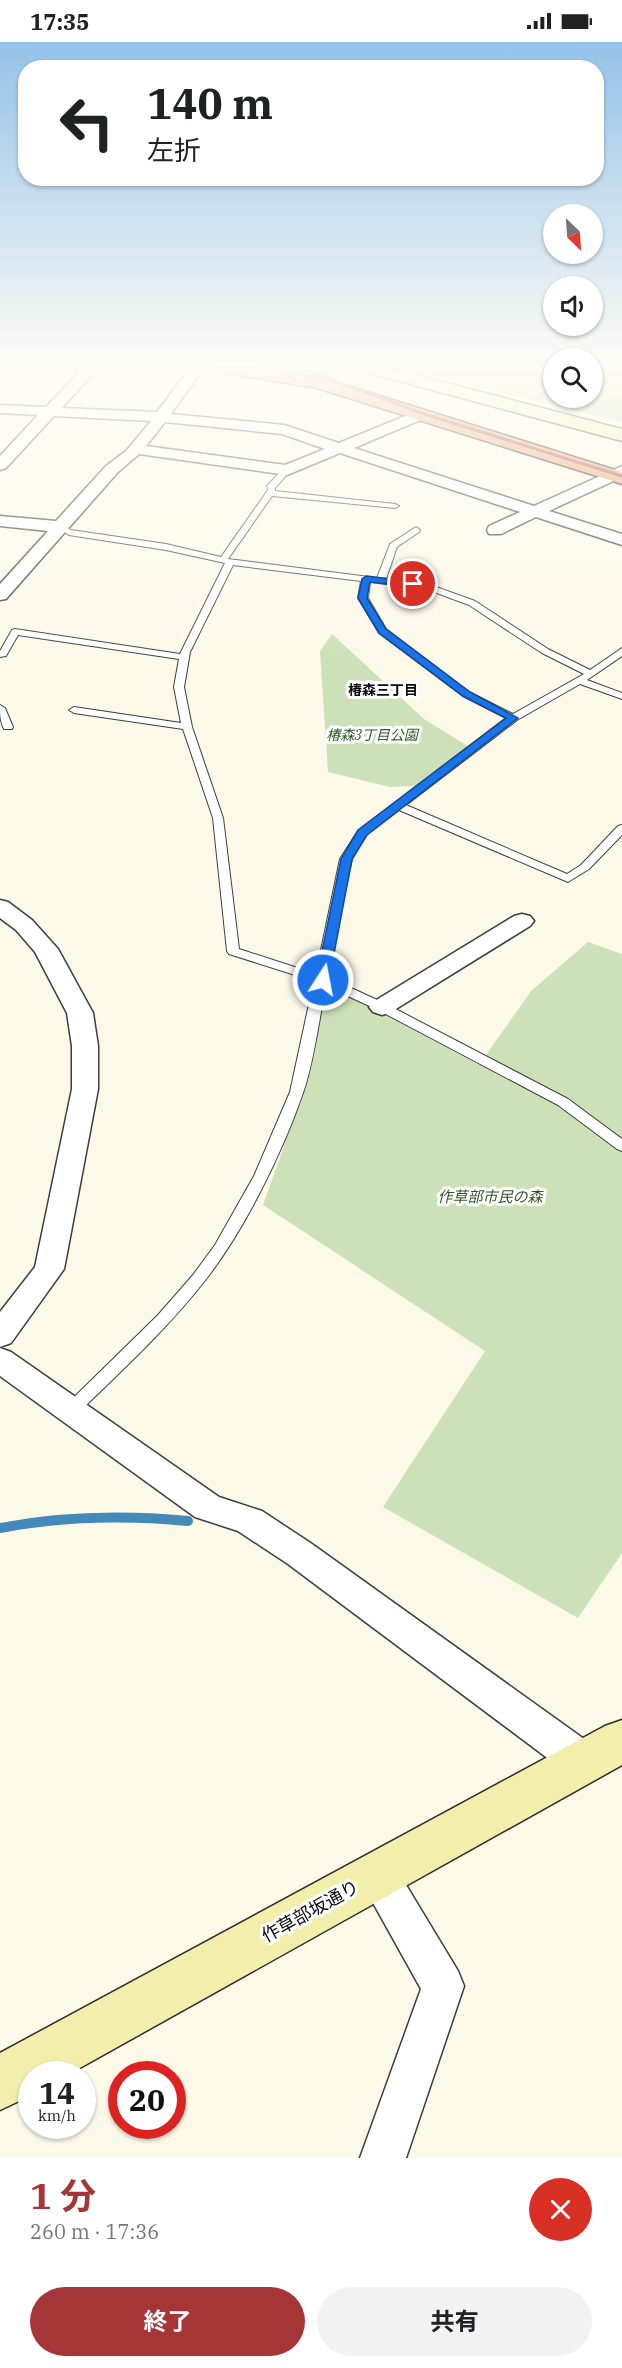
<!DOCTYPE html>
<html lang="ja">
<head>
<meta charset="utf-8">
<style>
  :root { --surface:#fff; --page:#f2f2f2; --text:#202124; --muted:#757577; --accent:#a63538 }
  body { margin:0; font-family:"IBM Plex Serif","Noto Sans JP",serif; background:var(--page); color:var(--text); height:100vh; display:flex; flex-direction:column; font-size:22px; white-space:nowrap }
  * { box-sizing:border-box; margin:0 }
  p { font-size:20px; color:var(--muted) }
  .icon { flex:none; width:33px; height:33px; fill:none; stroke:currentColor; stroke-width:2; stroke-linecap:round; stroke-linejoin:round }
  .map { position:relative; height:2116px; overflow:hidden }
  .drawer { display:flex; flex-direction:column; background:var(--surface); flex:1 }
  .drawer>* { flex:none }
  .hud { position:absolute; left:18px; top:18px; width:586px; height:126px; border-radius:24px; box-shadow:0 2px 4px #0004; background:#fff; color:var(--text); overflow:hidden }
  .needle { width:39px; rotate:155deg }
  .controls { position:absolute; left:543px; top:162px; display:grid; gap:12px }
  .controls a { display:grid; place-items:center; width:60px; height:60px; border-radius:50%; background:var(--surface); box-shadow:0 2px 4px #0004; font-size:30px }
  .speed { position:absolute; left:18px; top:2019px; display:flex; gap:12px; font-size:30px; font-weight:700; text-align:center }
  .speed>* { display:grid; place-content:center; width:78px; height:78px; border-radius:50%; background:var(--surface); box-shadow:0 2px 4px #0004; line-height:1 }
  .speed small { font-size:15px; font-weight:400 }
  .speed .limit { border:9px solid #d22; background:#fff; color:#111 }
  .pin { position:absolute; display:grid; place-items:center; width:51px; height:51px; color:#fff; margin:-26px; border:3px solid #fff; border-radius:50%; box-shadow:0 2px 6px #0007 }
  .me { position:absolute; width:66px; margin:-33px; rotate:11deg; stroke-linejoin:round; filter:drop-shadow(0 0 4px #0008) }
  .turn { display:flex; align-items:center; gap:21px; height:126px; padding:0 30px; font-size:27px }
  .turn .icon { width:78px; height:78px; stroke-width:2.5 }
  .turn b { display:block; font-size:42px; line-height:51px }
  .round { display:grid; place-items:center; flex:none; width:63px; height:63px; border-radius:32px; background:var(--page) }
  .headline { display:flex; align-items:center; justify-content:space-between; height:102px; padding:0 30px }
  h1 { font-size:36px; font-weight:700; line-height:45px; color:var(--accent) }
  .primary-button { display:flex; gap:12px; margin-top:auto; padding:12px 30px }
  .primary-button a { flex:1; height:69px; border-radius:36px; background:var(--accent); color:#fff; font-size:24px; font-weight:700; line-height:69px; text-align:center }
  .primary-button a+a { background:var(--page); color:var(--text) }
  .status { display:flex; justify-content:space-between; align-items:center; height:42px; padding:0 30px; background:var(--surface); direction:ltr }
  .status svg { height:16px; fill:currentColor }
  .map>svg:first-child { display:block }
  .green { fill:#cce1b8 }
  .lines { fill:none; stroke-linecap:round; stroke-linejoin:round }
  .stream { stroke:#4589ba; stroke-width:10 }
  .lane-casing { stroke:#3d3d3d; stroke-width:2 }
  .street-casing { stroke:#3d3d3d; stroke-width:3 }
  .secondary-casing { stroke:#2c2c2c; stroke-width:3 }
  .highway-casing { stroke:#1b1b1b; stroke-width:3 }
  .lane { fill:#fff; fill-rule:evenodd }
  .street { fill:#fff; fill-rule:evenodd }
  .secondary { fill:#f4eeac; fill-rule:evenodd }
  .highway { fill:#e19f62; fill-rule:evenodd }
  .rail { stroke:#a63538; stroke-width:3 }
  .route { fill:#1a73e8; stroke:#114b97; stroke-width:1.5 }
  .labels { text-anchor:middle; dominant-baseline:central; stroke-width:6; stroke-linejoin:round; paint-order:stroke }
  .far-neighbourhood-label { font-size:14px; font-weight:bold; fill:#0a0a0a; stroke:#fff }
  .far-park-label { font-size:14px; font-style:italic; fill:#2d5824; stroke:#fff }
  .park-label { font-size:15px; font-style:italic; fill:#2d5824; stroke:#fff }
  .near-street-label { font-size:18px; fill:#0a0a0a; stroke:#fff }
</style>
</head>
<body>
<div class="status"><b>17:35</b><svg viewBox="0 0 49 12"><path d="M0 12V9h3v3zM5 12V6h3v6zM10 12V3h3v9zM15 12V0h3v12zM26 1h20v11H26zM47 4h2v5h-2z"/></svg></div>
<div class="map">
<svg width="622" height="2116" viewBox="0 0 622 2116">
  <rect width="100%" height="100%" fill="#fcf9e9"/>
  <!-- green -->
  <path class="green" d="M398 326H553L554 356H592L593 326H622V380Z
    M332 592 424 677 469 705 416 744 390 745 328 730 320 609Z
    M588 900 622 912V1511L578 1576 383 1465 485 1309 263 1163 301 1056 323 950 334 946 479 1023 531 949Z"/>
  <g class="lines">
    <!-- stream -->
    <path class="stream" d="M0 1486C63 1474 124 1473 188 1479"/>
    <defs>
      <path id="lane" d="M284 426 291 428 275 446V449L395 462 399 464 395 466 272 454 228 517 377 536 390 502 416 485 420 488 419 490 397 505 386 537 428 542 475 559 548 607 590 628 622 606V614L587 638 622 651V657L580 642 517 678 406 763 567 832 581 823 618 784 622 783V793L589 827 568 840 399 768 366 793 352 817 327 935 386 962 568 1057 622 1097V1109L617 1107 558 1063 378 968 326 944C319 977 314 1020 303 1051 282 1112 243 1191 203 1241 166 1288 120 1330 77 1372L71 1374 65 1372 63 1368 65 1364 158 1273 193 1233 215 1203 254 1134 290 1050 314 939 229 912 227 909 213 776 183 687 74 671 69 668 74 665 181 681 174 645 179 617 18 593 6 614 0 615V609L12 588 15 587 180 612 225 521 166 508 69 493 57 485 61 482 71 488 166 502 221 515 268 448 267 444ZM233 523 361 539 358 556 379 591 463 654 506 676 358 789 340 817 316 932 239 907 223 776 192 685 184 645 190 610ZM370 540 426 547 469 563 542 611 584 632 513 672 469 650 386 587 368 556Z
        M0 663 5 666 13 685 12 687H4C0 679 0 672 0 663Z"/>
      <path id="street" d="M83 326H98L62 366 157 370 190 326H204L171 372 284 383 339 401 415 370H425L427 373 425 376 354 406 534 464 622 424V435L549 469 622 492V503L536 475 501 492H489L487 488 489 484 520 470 340 411 287 433 139 412 118 430 6 557 0 558V542L48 489 0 484V474L56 479 106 424 126 409 151 379 54 374 6 426 0 428V414L38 373 0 371V363L46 365ZM165 380 282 392 325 407 285 423 146 404Z
        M0 858 8 860 32 878 58 907 93 971 98 1004V1047L64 1227 11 1301 0 1305V1270L35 1225 72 1047V1004L67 971 35 910 16 888 0 876Z
        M522 872 530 874 534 879 530 884 391 970 382 973 373 970 369 965 373 960 514 874Z
        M0 1306 11 1310 219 1455 262 1469 312 1502 598 1707 603 1720 598 1733 584 1738 570 1733 288 1522 238 1489 195 1475 0 1334Z
        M377 1812 391 1818 458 1929 464 1944 406 2116H360L421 1947 357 1832 363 1818Z"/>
      <path id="secondary" d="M362 326H390L622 387V399L365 330Z
        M622 1678V1723L69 2032H32V2053L0 2068V2011L605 1684Z"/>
      <path id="highway" d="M216 326H257L326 337 622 430V442L317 346 225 331Z"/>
    </defs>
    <!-- lane casing -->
    <use href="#lane" class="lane-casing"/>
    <!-- street casing -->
    <use href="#street" class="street-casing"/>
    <!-- secondary casing -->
    <use href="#secondary" class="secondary-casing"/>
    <!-- highway casing -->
    <use href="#highway" class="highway-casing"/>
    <!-- lane -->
    <use href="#lane" class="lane"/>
    <!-- street -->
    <use href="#street" class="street"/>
    <!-- secondary -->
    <use href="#secondary" class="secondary"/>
    <!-- highway -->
    <use href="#highway" class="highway"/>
    <!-- rail -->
    <path class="rail" d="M300 326 424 372 622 434"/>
  </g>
  <!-- sky -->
  <linearGradient id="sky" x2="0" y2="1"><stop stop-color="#93c2ea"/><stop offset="0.52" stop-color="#fefcf5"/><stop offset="1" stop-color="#fefcf5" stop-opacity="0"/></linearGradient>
  <rect width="622" height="622" fill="url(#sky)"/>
  <!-- route -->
  <path class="route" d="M366 534 416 540V544L413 545 370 540 367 556 386 587 470 650 518 676 367 793 352 817 329 938 323 942 316 938 341 817 358 788 506 676 463 654 379 591 358 556 362 537Z"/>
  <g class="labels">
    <!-- far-neighbourhood labels -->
    <g class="far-neighbourhood-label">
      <text x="383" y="648">椿森三丁目</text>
    </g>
    <!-- far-park labels -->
    <g class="far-park-label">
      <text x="372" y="693">椿森3丁目公園</text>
    </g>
    <!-- park labels -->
    <g class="park-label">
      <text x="490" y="1154">作草部市民の森</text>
    </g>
    <!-- near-street labels -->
    <g class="near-street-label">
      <text transform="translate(310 1869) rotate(-29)">作草部坂通り</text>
    </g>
  </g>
</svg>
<div class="controls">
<a><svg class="needle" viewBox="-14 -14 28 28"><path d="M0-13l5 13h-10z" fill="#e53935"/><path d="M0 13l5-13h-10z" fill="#757577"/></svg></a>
<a><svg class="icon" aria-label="sound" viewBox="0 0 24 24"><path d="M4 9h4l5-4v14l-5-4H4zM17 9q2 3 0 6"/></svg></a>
<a><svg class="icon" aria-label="search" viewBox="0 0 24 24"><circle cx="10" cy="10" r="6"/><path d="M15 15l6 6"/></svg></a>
</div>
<div class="speed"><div>14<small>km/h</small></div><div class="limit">20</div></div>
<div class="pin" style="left:413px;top:542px;background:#d93025"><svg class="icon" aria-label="arrive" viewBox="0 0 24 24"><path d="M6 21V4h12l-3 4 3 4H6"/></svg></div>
<svg class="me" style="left:323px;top:938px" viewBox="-20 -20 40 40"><circle r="17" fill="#1a73e8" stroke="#fff" stroke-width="3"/><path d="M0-11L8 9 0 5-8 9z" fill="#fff"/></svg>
<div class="hud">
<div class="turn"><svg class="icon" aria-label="left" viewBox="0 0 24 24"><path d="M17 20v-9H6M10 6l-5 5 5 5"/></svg><div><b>140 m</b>左折</div></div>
</div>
</div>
<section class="drawer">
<div class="headline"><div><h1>1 分</h1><p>260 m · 17:36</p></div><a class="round" style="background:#d93025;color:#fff"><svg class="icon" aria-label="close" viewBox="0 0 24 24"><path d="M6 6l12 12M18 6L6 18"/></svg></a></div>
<div class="primary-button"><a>終了</a><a>共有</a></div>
</section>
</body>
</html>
